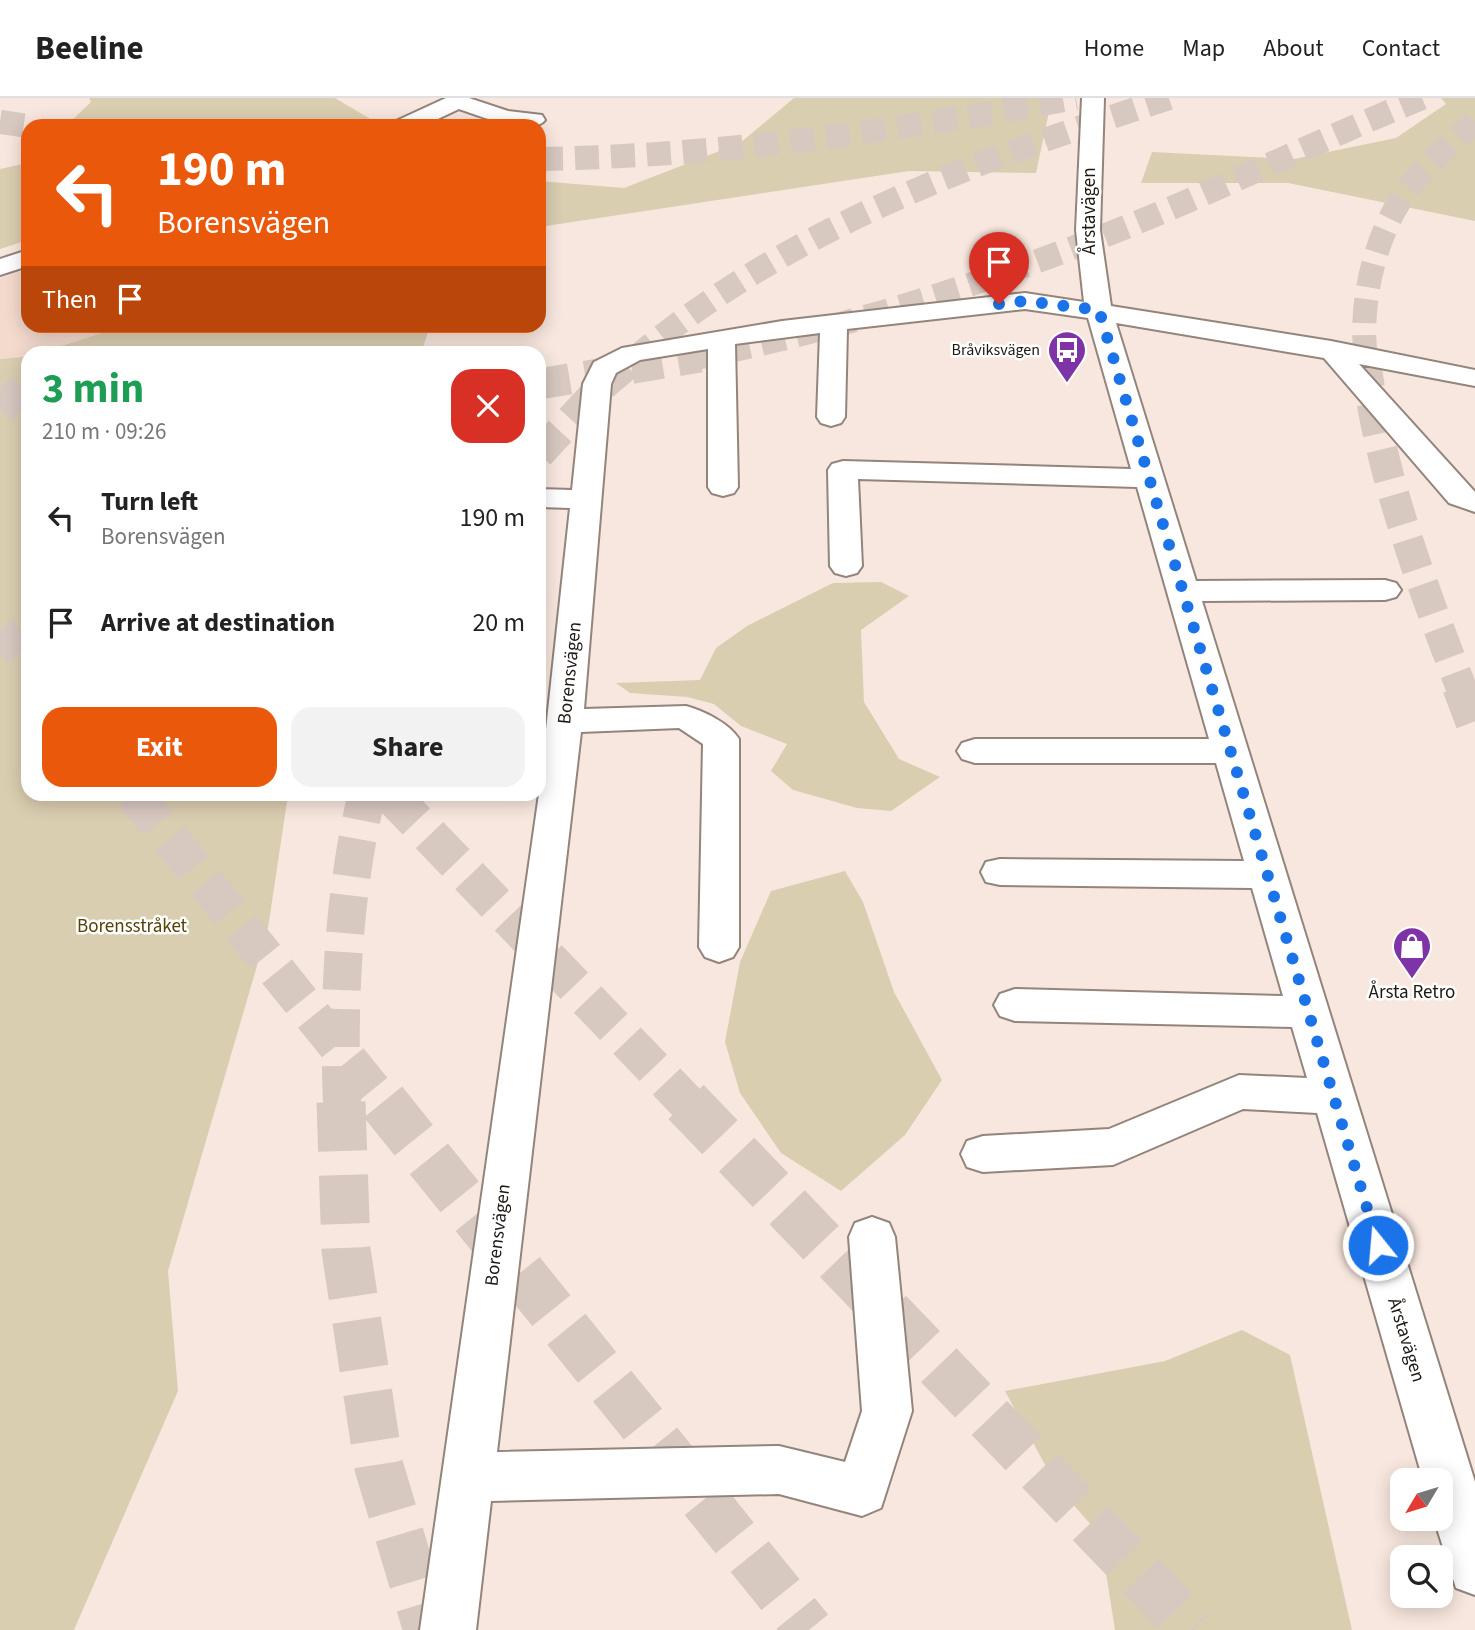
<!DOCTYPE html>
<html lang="en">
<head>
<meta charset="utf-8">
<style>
  :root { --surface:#fff; --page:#f2f2f2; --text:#222; --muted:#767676; --line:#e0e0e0; --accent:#ea580c }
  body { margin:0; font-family:"Source Sans 3",sans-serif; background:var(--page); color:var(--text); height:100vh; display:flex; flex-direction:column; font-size:26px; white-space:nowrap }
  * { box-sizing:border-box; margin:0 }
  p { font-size:23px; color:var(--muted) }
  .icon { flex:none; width:38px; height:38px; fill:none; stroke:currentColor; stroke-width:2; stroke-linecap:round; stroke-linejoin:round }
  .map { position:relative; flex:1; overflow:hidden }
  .drawer { position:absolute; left:21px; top:248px; width:525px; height:455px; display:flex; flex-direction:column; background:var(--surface); border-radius:21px; box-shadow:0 4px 18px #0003 }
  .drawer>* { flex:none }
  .hud { position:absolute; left:21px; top:21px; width:525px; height:214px; border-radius:21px; box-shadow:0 4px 18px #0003; background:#ea580c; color:#fff; overflow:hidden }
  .needle { width:46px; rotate:232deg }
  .controls { position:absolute; left:1390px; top:1370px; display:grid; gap:14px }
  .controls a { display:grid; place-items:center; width:63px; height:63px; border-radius:14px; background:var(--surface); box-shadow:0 4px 18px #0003; font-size:35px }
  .pin { position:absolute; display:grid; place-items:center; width:60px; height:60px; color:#fff; margin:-72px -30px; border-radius:50% 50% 50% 0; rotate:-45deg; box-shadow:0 0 7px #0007 }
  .pin .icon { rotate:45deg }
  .me { position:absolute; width:77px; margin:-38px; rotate:343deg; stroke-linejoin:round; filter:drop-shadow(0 0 5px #0008) }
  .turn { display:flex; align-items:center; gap:24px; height:147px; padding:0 21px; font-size:32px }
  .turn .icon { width:91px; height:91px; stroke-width:2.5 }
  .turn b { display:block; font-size:49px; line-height:60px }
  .then { display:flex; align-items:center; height:66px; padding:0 21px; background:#0003; gap:14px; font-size:26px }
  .round { display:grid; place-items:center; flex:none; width:74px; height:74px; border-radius:21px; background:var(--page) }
  .head { display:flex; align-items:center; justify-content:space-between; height:119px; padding:0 21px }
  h1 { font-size:42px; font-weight:700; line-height:52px; color:#1e9e55 }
  .cta { display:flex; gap:14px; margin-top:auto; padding:14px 21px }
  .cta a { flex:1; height:80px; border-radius:21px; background:var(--accent); color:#fff; font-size:28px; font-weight:700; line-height:80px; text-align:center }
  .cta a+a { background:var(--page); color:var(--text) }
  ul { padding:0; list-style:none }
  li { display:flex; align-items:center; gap:21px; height:105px; padding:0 21px }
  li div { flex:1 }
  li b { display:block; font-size:26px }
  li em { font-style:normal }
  header { display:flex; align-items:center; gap:42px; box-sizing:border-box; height:98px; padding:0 35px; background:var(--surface); border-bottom:2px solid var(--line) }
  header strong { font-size:33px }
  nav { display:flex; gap:38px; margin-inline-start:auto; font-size:24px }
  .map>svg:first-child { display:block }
  .built { fill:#f3dacd }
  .green { fill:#daceb1 }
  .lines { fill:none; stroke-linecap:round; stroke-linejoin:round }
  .highway-tunnel-far3 { stroke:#d7c8c0; stroke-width:24; stroke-dasharray:24 12; stroke-linecap:butt }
  .highway-tunnel-far2 { stroke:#d7c8c0; stroke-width:31; stroke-dasharray:31 16; stroke-linecap:butt }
  .highway-tunnel-far1 { stroke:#d7c8c0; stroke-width:38; stroke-dasharray:38 19; stroke-linecap:butt }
  .highway-tunnel { stroke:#d7c8c0; stroke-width:49; stroke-dasharray:49 24; stroke-linecap:butt }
  .minor-casing { stroke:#93847c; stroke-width:4 }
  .minor { fill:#fff; fill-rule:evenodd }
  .route { stroke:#1a73e8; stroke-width:12; stroke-dasharray:0 21.6 }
  .labels { text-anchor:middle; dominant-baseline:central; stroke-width:5; stroke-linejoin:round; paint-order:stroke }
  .far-poi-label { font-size:16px; fill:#1e1815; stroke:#fff; text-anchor:end }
  .street-label { font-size:19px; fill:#1e1815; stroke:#fff }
  .park-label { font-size:19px; fill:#564207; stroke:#fff }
  .poi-label { font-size:19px; fill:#1e1815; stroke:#fff }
</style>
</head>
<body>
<header>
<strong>Beeline</strong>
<nav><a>Home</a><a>Map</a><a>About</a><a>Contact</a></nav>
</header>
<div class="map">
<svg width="1475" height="1532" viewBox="0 0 1475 1532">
  <rect width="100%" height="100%" fill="#f8e7de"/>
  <!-- built -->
  <path class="built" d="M28 171V228H124L39 255 0 261V180Z"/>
  <!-- green -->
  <path class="green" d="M89 0H335L372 22 356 28H66L91 4Z
    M794 0H1050V9L1036 75 909 73 539 129V83L624 90 740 45Z
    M1441 0H1475V123L1288 85H1141L1152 54 1294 61 1396 40 1446 6Z
    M28 65V142L0 151V71Z
    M124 228H430L421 255H39Z
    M28 258V696L288 697 268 830 168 1173 178 1293 74 1532H0V261Z
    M881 484 909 498 861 532 864 604 899 661 940 679 891 713 857 710 793 692 771 673 787 646 741 628 714 606 687 599 630 595 616 585 700 582 716 550 747 528 833 485Z
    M845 773 863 804 894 894 942 982 905 1037 841 1093 781 1055 740 995 725 944 740 864 771 793Z
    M1242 1232 1290 1257 1352 1532H1115L1100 1437 1056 1387 1005 1293 1165 1263Z"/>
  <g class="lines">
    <!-- highway-tunnel-far3 -->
    <path class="highway-tunnel-far3" d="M0 24 28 28
      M539 61C720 58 898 32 1076 0
      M634 261C789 129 979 62 1169 0
      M691 261C843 231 988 185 1131 127 1229 87 1324 40 1422 0
      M1366 261C1359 209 1373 145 1401 101 1420 71 1449 48 1475 24"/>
    <!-- highway-tunnel-far2 -->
    <path class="highway-tunnel-far2" d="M1365 259C1379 374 1420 482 1461 589
      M539 286 700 259
      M0 290 28 319
      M539 356 603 287 636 259
      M0 531 28 566"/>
    <!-- highway-tunnel-far1 -->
    <path class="highway-tunnel-far1" d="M1461 588 1475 625
      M134 696 384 1006
      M390 696 688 1006
      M342 1006C338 903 343 796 367 696"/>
    <!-- highway-tunnel -->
    <path class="highway-tunnel" d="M341 1004 346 1152 379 1369 428 1532
      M383 1004 809 1532
      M686 1004 1193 1532"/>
    <defs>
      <path id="minor" d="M446 0H469L508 13 542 17 545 22C533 39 476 17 459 11L423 28H393L396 23Z
        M1082 0H1104L1100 132 1111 208 1331 243 1475 272V288L1359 266 1475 394V414L1449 405 1324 260 1116 225 1196 483 1385 482 1396 485 1401 492 1396 499 1385 502 1202 503 1475 1384V1497L1456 1490 1434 1421H1440V1382H1423L1317 1015 1243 1011 1113 1067 983 1074 967 1069 961 1056 967 1043 983 1038 1109 1031 1239 977 1307 980 1292 929 1015 923 1000 918 994 907 1000 896 1015 891 1283 898 1252 790 1000 787 986 784 981 774 986 764 1000 761 1244 763 1216 665H975L962 661 957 653 962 645 975 641H1209L1137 389 858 381 862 468 857 475 846 478 835 475 830 468 828 372 832 366 843 363 1131 371 1088 220 1025 211 847 231 845 319 841 325 831 328 821 325 817 319 820 235 735 246 738 389 734 395 723 398 712 395 708 389V251L640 262 616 275 611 286 584 611 686 608C704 613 729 625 739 641V849L733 859 719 864 705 859 699 849 703 646 679 630 581 634 497 1354 779 1348 845 1364 862 1313 849 1139 855 1125 872 1119 889 1125 895 1139 912 1313 881 1410 862 1418 779 1396 491 1403 476 1532H420L539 696 570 410 539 409V391L572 392 583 286 594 264 622 250 782 223 1025 195 1084 204 1076 132Z
        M28 152V168L0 177V161Z"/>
    </defs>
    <!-- minor casing -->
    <use href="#minor" class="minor-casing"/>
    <!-- minor -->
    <use href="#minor" class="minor"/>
  </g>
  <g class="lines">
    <!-- route -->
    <path class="route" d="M999 206 1025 203 1099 212 1378 1147"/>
  </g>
  <!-- icons -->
  <defs>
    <symbol id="bus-pin" viewBox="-11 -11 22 30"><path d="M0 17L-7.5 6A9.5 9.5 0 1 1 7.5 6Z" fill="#7e34a6" stroke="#fff"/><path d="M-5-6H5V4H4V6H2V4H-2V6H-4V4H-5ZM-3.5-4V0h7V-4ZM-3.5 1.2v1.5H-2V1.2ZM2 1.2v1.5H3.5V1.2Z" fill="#fff"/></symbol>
    <symbol id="shop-pin" viewBox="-11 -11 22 30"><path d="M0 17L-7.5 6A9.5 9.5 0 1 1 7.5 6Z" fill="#7e34a6" stroke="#fff"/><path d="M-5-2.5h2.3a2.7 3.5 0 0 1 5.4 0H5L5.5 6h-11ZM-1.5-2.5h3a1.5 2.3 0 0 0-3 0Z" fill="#fff"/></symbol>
  </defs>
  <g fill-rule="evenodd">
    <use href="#bus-pin" x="1045" y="230" width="44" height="60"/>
    <use href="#shop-pin" x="1390" y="826" width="44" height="60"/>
  </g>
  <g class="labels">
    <!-- far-poi labels -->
    <g class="far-poi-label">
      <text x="1040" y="252">Bråviksvägen</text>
    </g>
    <!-- street labels -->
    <g class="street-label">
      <text transform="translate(1089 113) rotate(-90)">Årstavägen</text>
      <text transform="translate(570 575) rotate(-84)">Borensvägen</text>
      <text transform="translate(498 1137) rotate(-83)">Borensvägen</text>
      <text transform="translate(1406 1242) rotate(73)">Årstavägen</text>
    </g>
    <!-- park labels -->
    <g class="park-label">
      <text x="132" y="828">Borensstråket</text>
    </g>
    <!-- poi labels -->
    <g class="poi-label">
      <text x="1412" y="894">Årsta Retro</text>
    </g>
  </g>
</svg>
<div class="controls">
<a><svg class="needle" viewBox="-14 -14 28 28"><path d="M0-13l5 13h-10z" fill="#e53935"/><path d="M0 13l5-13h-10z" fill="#767676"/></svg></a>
<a><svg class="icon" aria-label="search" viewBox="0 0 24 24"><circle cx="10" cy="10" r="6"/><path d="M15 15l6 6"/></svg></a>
</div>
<div class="pin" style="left:999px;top:206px;background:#d93025"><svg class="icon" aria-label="arrive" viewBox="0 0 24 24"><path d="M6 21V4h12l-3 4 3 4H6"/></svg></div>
<svg class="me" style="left:1378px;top:1147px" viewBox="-20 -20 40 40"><circle r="17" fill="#1a73e8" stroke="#fff" stroke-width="3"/><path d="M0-11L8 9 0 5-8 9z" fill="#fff"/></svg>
<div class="hud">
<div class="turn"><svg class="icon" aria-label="left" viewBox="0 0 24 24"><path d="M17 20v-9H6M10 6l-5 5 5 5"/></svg><div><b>190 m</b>Borensvägen</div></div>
<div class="then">Then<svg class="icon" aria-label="arrive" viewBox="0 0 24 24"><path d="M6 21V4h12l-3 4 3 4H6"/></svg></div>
</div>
<section class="drawer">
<div class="head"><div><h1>3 min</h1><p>210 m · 09:26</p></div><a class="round" style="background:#d93025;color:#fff"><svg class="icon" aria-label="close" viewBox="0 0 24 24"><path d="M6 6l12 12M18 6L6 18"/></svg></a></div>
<ul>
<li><svg class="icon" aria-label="left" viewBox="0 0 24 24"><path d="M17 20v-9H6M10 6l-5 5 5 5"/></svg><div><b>Turn left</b><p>Borensvägen</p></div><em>190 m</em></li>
<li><svg class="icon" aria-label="arrive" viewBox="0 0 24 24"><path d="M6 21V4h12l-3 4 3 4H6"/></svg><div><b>Arrive at destination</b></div><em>20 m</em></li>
</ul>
<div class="cta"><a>Exit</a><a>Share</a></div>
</section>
</div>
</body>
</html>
